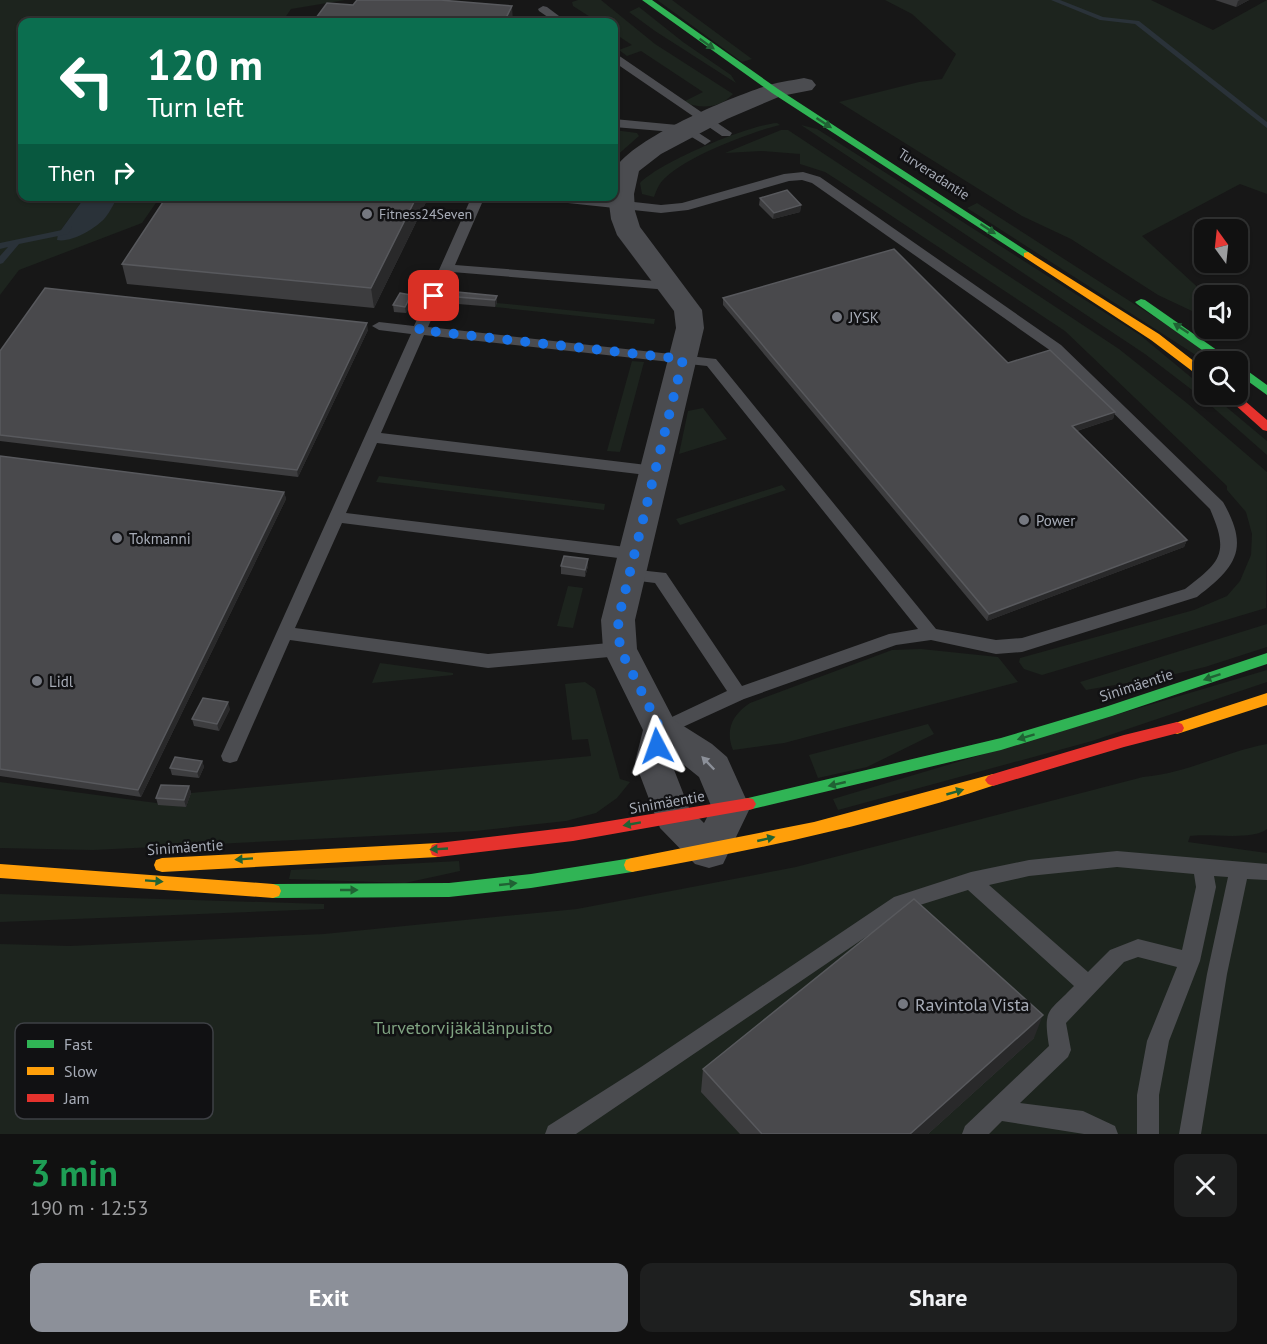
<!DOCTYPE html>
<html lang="en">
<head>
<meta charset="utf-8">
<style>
  :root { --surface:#111; --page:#1e1f1f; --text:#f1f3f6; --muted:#9c9d9f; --line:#303131; --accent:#8c9099 }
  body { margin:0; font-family:"PT Sans",sans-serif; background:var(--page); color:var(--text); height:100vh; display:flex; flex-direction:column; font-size:22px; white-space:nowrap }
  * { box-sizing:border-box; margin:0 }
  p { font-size:20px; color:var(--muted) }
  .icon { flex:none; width:33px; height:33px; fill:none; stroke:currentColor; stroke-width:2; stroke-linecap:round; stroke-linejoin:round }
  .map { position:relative; height:1134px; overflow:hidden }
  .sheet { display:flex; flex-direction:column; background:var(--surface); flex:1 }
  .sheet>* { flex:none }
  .banner { position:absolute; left:18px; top:18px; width:600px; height:183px; border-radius:12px; box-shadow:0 2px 4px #0004,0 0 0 2px var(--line); background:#0b6e4f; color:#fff; overflow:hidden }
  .needle { width:39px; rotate:345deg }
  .tools { position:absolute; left:1194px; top:219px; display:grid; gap:12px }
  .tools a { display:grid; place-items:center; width:54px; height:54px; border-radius:12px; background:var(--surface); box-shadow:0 2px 4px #0004,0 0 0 2px var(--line); font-size:30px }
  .pin { position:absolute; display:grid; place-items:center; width:51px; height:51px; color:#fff; margin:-26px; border-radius:12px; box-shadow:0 3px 9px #0006 }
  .me { position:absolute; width:66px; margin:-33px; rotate:356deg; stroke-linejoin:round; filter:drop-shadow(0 0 4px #0008) }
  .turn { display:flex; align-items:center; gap:21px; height:126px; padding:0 30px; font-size:27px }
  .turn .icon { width:78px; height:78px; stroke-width:2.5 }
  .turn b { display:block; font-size:42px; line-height:51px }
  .then { display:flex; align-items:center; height:57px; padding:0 30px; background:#0003; gap:12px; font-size:22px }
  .round { display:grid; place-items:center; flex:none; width:63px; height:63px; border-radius:12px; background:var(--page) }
  .headline { display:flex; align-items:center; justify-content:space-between; height:102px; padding:0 30px }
  h1 { font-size:36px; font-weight:700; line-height:45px; color:#1e9e55 }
  .primary-button { display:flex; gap:12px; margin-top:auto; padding:12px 30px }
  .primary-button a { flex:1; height:69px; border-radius:12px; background:var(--accent); color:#fff; font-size:24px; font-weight:700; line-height:69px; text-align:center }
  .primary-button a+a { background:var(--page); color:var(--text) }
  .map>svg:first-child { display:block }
  .green { fill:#1d241e }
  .water { fill:#2a3239 }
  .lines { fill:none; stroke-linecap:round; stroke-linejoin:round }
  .stream { fill:#2a3239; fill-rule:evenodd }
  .lane { fill:#4b4c50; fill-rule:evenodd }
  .street { fill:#4b4c50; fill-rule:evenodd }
  .fast { fill:#30b455; fill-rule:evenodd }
  .slow { fill:#ff9f0a; fill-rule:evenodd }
  .jam { fill:#e5322d; fill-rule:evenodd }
  .wall { fill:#3d3d3f }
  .shaded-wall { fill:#29292a }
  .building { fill:#49494c; stroke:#58595d; stroke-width:1.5 }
  .oneway { fill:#206234 }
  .oneway2 { fill:#8c9099 }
  .route { stroke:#1a73e8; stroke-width:10; stroke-dasharray:0 18 }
  .poi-dot { fill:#757880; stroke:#111113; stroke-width:2 }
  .labels { text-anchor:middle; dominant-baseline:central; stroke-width:5; stroke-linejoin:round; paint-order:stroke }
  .far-street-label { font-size:14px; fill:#a8adb8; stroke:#111113 }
  .far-poi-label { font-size:14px; fill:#a8adb8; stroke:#111113; text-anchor:start }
  .poi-label { font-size:15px; fill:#a8adb8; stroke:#111113; text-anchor:start }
  .street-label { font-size:15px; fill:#a8adb8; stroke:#111113 }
  .near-poi-label { font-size:18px; fill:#a8adb8; stroke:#111113; text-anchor:start }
  .near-park-label { font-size:18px; fill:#7fa381; stroke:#111113 }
  .key { fill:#111113; stroke:#3e4045; stroke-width:1.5 }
  .key-label { font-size:16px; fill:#a8adb8 }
</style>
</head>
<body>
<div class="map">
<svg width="1267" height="1134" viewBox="0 0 1267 1134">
  <rect width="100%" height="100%" fill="#171717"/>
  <!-- green -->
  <path class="green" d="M0 0H345L291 9 282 22H22V196L85 197 58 234 104 219 118 197H160L142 223 19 270 0 295Z
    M578 0H601L655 44 733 94C719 109 701 109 683 102L703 92 641 51 627 56 619 50 632 45 614 33V22H598L573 6 572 2Z
    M657 0H672L752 59 742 62Z
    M885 0H1151L1213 30 1267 0V194L1240 184 1142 236 1206 295 1204 310 1192 311 1158 295 1071 239 1022 216 839 102 919 82 942 79 956 54 912 14Z
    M639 7 683 42 731 75 736 83 655 31 629 12Z
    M777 123 780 125C750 132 682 158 662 181 658 186 656 191 654 197L642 194 640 183C660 162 748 125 777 123Z
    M801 125 817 129 1140 335 1204 388V394L1212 395 1267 441V455L1200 396 1145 354Z
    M614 130 637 133 639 136 614 158V143L620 138 614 135Z
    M781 130H788L1119 349 1188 404 1267 472 1266 608 1042 675 1024 669 1019 662 1020 658 1194 610 1227 596 1240 581 1251 555 1252 534 1246 512 1227 490V486L1065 331 836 179 825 172 800 164V154L761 151 725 153Z
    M977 203 1223 361H1205L967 208Z
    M497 303 655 319 654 324 495 307Z
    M632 361 644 362 620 452 607 451Z
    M703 408 727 439 679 454 688 411Z
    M379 476 605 504 604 510 376 482Z
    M782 485 786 490 680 525 676 519Z
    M568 586 583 588 573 628 557 626Z
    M1267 624V647L1205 667 1167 676 1086 690 1080 682Z
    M921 649 998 657 1018 682 784 743 733 750C725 730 732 715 750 703L892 650Z
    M380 663 453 673V675L372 683Z
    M1267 670V682L1092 741 838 810 833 799Z
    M585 682 595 689 620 779 630 782 617 798 596 813 566 821 475 831 93 850 0 848V782L186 807 191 793 591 756 588 739 572 740 565 684Z
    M928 724 934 734 867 767 818 778 809 755Z
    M1267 744V829C1252 841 1210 833 1190 836L1188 842 1267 853V1134H0V944L70 946 324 934 577 909 796 867 1143 777C1188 773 1224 752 1267 744Z
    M459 861 460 871 405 883 289 879 291 870Z
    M0 894 324 904V909L0 922Z"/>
  <!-- water -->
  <path class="water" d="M85 197H118C114 203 110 212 105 218 95 229 71 243 57 240L58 234Z"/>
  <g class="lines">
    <!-- stream -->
    <path class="stream" d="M1051 0H1060L1103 17 1139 21 1267 122V128L1135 24 1100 20Z
      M65 226H71L72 228 68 234 19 244 3 263 0 264V256L8 247 0 249V243L62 230Z"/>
    <!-- lane -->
    <path class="lane" d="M543 6 547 7 567 22H555L539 11 538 9Z
      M614 54 618 55 732 133 730 136H722L614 62Z
      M614 119 688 126 711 141 705 145 685 133 614 127Z
      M803 172 820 177 1061 345 1223 502C1250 549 1236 567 1197 597L1022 652 996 654 931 640 896 645 744 699 661 737 655 735 652 730 655 725 727 691 655 583 623 579 621 575 623 571 629 569 666 573 742 686 889 634 918 629 707 366 424 335 381 433 655 466 660 467 663 471 660 475 655 476 377 443 346 513 634 548 640 550 642 554 640 558 634 560 342 523 295 628 488 654 620 642 626 644 629 649 626 654 620 656 488 668 290 640 237 761 230 763 223 761 221 756 411 334 379 330 372 326 379 322 414 326 472 196H485L455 265 669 282 676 286 669 290 452 272 428 327 716 359 936 629 996 640 1022 638 1185 589C1222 561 1229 553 1210 509L1051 351 812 183 802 180 789 181 688 210 661 213 540 200 534 196H580L661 205 682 203 784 174Z
      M1117 851 1267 864V880L1247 879 1227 974 1201 1134H1179L1207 974 1228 877 1214 876 1216 887 1200 961 1169 1041 1159 1095V1134H1137V1095L1147 1041 1177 967 1138 957 1124 962 1066 1023 1071 1050 1068 1057 1020 1103 1083 1111 1115 1126 1118 1134H1084L1002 1121 989 1134H962L965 1126 1049 1046C1043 1008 1048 1013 1074 986L968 890 907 909 576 1134H545L548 1126 641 1067 894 897 971 872 1029 860ZM1117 867 1194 874 1196 887 1182 950 1138 939 1110 950 1088 972 989 885 1029 876Z"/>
    <!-- street -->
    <path class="street" d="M804 78 812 80 816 85 812 90 781 96 727 119 661 154 639 171 634 194 635 211 640 227 702 310 704 328 635 620 637 649 674 720 712 744 727 757 750 808 723 864 709 868 695 864 660 828 635 762 643 730 603 649 601 620 676 328 674 311 617 235 611 219 608 196H614C614 188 611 177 615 169 633 138 729 98 763 87 776 82 790 81 804 78ZM673 756 699 777 712 808 704 823 689 808 671 762Z"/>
    <!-- fast -->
    <path class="fast" d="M642 0H652L778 89 1033 255 1032 257H1024L772 93Z
      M1141 299 1145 300 1234 362H1219L1137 304 1135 302Z
      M1238 364 1267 385V395L1238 374Z
      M1267 653V664L1112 716 1001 750 748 810 743 809 740 804 743 799 748 798 1001 738 1105 707Z
      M632 858 638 860 640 865 638 870 632 872 531 888 449 897 273 898 267 896 265 891 267 886 273 884 449 883 531 874Z"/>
    <!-- slow -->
    <path class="slow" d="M1028 252 1159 334 1204 369V378L1200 377 1151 340 1024 257V253Z
      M1267 693V705L1177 734 1172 732 1170 728 1172 724Z
      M993 774 998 776 1001 780 998 784C880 824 755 850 632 872L626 870 624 865 626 860 632 858 814 822Z
      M438 843 444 845 446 850 444 855 438 857 162 872 156 870 154 865 156 860 162 858Z
      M0 864 273 884 279 886 281 891 279 896 273 898 0 878Z"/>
    <!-- jam -->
    <path class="jam" d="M1223 394H1237L1267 420V431L1263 430Z
      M1177 722 1182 724 1184 728 1182 732 1124 747 993 786 988 784 985 780 988 776 993 774 1124 735Z
      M748 798 753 799 756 804 753 809 748 810 573 841 438 857 432 855 430 850 432 845 438 843 573 827Z"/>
  </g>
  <!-- wall -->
  <path class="wall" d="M1215 0H1249L1236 7Z
    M429 196 374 308 127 284 122 264Z
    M760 198 801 205 800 212 773 219 759 205Z
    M411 295 412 301 406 313 394 312 393 305Z
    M445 296H497V303L495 307 446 303Z
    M723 298 1008 363 1115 412 1113 419 1077 431 1187 540 1184 547 987 621 723 305Z
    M368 330 298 477 0 441V351Z
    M0 456 284 492 286 499 141 797 0 776Z
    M588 559V566L585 577 561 574V566Z
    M230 709 219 731 194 726 192 719Z
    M202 761 204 767 199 778 172 775 170 768Z
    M189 786 191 793 186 807 158 805 156 798Z
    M1034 1038 928 1134H740L701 1092 703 1069Z"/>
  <!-- shaded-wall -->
  <path class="shaded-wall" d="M1240 0H1249L1236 7 1238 1Z
    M512 6 513 22H504Z
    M417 196H429L374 308 371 288Z
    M801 205 800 212 773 219 774 213Z
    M411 295 412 301 406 313 405 307Z
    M497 296V303L495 307V300Z
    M367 323 368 330 298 477 297 470Z
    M1115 412 1113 419 1070 433 1072 426Z
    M284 492 286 499 141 797 138 790Z
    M1187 540 1184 547 987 621 989 614Z
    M588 559V566L585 577V570Z
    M228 702 230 709 219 731 217 724Z
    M202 761 204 767 199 778 197 772Z
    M189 786 191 793 186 807 184 800Z
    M1043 1015 1034 1038 928 1134H910Z"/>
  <!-- building -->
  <path class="building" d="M357 0H440L512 6 504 22H313L327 3 353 5Z
    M787 190 801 205 774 213 760 198Z
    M167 196H417L371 288 122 264Z
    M894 249 1008 363 1050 350 1115 412 1072 426 1187 540 989 614 723 298Z
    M45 288 367 323 297 470 0 435V351Z
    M447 291 497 296 495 300 445 296Z
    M400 293 411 295 405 307 393 305Z
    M0 456 284 492 138 790 0 769Z
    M564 556 588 559 585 570 561 566Z
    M203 698 228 702 217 724 192 719Z
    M175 757 202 761 197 772 170 768Z
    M161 785 189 786 184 800 156 798Z
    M914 899 1043 1015 910 1134H762L703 1069Z"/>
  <!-- one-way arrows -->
  <defs><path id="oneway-solid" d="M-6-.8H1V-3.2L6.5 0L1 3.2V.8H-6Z" transform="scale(1.5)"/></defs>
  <g class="oneway">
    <use href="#oneway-solid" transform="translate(707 44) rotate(35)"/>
    <use href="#oneway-solid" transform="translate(824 123) rotate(33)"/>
    <use href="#oneway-solid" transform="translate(988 229) rotate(33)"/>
    <use href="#oneway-solid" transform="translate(1181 328) rotate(-147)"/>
    <use href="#oneway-solid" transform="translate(1212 677) rotate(161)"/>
    <use href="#oneway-solid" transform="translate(1026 737) rotate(163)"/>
    <use href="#oneway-solid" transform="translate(837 784) rotate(167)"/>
    <use href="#oneway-solid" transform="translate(955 792) rotate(-16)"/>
    <use href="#oneway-solid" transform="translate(632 824) rotate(170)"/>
    <use href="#oneway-solid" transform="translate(766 839) rotate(-13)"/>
    <use href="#oneway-solid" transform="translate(439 849) rotate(177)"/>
    <use href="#oneway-solid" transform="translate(244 859) rotate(176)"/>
    <use href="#oneway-solid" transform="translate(154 881) rotate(4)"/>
    <use href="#oneway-solid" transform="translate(508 884) rotate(-6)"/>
    <use href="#oneway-solid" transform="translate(349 890)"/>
  </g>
  <use class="oneway2" href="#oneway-solid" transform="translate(708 763) rotate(-134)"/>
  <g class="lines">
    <!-- route -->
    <path class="route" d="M434 296 419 330 683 359 618 620 620 649 661 730 657 746"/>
  </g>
  <!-- markers -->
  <g class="poi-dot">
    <circle cx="367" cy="214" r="6"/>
    <circle cx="837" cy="317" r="6"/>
    <circle cx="1024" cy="520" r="6"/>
    <circle cx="117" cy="538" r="6"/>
    <circle cx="37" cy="681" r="6"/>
    <circle cx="903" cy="1004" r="6"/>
  </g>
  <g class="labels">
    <!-- far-street labels -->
    <g class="far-street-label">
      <text transform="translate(934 174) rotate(33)">Turveradantie</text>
    </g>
    <!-- far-poi labels -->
    <g class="far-poi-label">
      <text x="379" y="214">Fitness24Seven</text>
    </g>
    <!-- poi labels -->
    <g class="poi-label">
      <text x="849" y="317">JYSK</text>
      <text x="1036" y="520">Power</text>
      <text x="129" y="538">Tokmanni</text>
      <text x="49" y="681">Lidl</text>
    </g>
    <!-- street labels -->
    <g class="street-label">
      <text transform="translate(1136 685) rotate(-18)">Sinimäentie</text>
      <text transform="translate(667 802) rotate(-10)">Sinimäentie</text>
      <text transform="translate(185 847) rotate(-4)">Sinimäentie</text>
    </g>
    <!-- near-poi labels -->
    <g class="near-poi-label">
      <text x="915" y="1004">Ravintola Vista</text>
    </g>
    <!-- near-park labels -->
    <g class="near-park-label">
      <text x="463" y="1027">Turvetorvijäkälänpuisto</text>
    </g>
  </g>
  <!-- legend -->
  <rect x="15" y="1023" width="198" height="96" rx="9" class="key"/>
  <rect x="27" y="1040" width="27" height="8" fill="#30b455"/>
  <rect x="27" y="1067" width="27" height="8" fill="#ff9f0a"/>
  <rect x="27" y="1094" width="27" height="8" fill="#e5322d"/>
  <g class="key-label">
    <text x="64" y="1050">Fast</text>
    <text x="64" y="1077">Slow</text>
    <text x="64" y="1104">Jam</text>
  </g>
</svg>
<div class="tools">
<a><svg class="needle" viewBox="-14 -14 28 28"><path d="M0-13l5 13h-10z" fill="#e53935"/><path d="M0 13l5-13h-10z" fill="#9c9d9f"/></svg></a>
<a><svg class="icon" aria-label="sound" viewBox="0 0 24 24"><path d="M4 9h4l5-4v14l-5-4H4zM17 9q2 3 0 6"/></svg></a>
<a><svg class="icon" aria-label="search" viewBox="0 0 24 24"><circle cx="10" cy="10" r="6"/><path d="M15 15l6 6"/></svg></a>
</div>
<div class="pin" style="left:434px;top:296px;background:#d93025"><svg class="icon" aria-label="arrive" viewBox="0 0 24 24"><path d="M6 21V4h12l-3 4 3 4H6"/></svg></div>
<svg class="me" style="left:657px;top:746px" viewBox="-20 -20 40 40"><path d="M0-17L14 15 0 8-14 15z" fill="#1a73e8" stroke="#fff" stroke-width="4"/></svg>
<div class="banner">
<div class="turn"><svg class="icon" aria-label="left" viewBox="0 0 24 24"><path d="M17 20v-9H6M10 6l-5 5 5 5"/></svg><div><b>120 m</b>Turn left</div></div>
<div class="then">Then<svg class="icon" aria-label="right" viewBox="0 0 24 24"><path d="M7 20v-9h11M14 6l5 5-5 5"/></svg></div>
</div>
</div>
<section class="sheet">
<div class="headline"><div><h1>3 min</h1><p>190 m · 12:53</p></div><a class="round"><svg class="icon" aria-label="close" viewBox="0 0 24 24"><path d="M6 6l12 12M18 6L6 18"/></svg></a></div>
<div class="primary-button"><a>Exit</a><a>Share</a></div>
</section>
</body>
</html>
